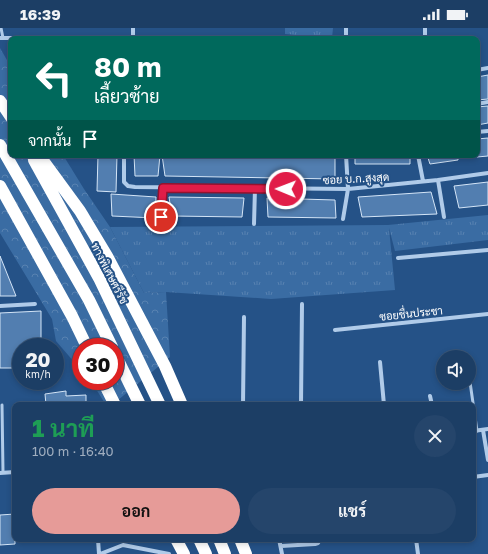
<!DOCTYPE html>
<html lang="th">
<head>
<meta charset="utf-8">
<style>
  :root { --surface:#1c3e65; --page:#25456b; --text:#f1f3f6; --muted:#a0aebf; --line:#3a5779; --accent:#e69b98 }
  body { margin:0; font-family:"Golos Text",Sarabun,sans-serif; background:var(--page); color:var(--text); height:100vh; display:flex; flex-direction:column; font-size:15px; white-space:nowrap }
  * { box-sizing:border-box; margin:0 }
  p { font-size:13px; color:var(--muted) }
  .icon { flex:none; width:22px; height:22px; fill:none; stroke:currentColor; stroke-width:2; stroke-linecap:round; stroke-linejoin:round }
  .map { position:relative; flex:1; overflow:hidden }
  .side { position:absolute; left:12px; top:374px; width:464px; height:140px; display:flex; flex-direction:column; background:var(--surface); border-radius:8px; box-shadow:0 2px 6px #0003,0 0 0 1px var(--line) }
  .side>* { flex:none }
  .guide { position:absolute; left:8px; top:8px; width:472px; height:122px; border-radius:8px; box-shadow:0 2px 6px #0003,0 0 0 1px var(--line); background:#00695c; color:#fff; overflow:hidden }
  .buttons { position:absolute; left:436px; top:322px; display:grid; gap:8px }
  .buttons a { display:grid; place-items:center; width:40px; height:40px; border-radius:50%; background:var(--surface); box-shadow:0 2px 6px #0003,0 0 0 1px var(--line); font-size:20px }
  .speed { position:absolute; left:12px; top:310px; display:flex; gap:8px; font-size:20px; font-weight:700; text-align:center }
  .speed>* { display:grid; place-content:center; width:52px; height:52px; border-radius:50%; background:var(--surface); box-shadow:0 2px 6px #0003,0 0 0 1px var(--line); line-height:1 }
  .speed small { font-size:10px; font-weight:400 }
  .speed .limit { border:6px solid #d22; background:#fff; color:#111 }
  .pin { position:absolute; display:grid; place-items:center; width:34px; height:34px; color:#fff; margin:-17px; border:2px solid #fff; border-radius:50%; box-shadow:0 1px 4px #0007 }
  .me { position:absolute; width:44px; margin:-22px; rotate:271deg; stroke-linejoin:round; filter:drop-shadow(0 0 3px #0008) }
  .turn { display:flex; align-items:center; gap:14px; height:84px; padding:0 20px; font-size:18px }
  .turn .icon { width:52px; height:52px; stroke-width:2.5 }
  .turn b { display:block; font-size:28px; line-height:34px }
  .then { display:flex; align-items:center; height:38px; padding:0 20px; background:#0003; gap:8px; font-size:15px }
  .round { display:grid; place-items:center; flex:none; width:42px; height:42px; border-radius:21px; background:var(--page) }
  .headline { display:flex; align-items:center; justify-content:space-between; height:68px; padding:0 20px }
  h1 { font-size:24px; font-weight:700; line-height:30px; color:#1e9e55 }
  .action { display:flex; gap:8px; margin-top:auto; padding:8px 20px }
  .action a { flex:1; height:46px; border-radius:24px; background:var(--accent); color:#111; font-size:16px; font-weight:700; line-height:46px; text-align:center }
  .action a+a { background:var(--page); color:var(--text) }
  .status { display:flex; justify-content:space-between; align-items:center; height:28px; padding:0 20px; background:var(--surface); direction:ltr }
  .status svg { height:11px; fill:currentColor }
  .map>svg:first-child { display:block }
  .grass { fill:url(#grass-tufts) }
  .forest { fill:url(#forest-crowns) }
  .building { fill:#527eb0; stroke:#d4e5f7 }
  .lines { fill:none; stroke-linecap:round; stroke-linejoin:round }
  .lane { stroke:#b0cbe9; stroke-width:3 }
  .street { stroke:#b0cbe9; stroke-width:4 }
  .highway { stroke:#fff; stroke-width:12 }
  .route-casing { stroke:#92132f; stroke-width:10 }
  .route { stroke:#e11d48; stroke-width:7 }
  .labels { text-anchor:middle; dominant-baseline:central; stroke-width:4; stroke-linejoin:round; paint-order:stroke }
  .street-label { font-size:11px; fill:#fff; stroke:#255287 }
</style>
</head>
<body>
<div class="status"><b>16:39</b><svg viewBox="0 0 49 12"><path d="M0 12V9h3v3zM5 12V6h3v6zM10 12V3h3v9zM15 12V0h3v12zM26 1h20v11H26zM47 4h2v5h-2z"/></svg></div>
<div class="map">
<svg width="488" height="526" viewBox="0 0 488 526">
  <defs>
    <pattern id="grass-tufts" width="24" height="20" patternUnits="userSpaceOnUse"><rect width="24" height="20" fill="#3a6ca3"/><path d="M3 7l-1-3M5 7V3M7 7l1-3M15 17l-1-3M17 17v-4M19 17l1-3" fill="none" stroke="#5882b1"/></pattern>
    <pattern id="forest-crowns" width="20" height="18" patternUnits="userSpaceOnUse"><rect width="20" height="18" fill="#3a6ca3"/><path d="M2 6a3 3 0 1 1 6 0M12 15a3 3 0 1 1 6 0" fill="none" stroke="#5882b1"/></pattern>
  </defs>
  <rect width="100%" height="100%" fill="#255287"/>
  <!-- grass -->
  <path class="grass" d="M285 0H333L332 10 285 6Z
    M488 187V212L395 223 389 200 395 262 271 271 166 264 144 265 110 199 388 197Z"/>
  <!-- forest -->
  <path class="forest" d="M0 20 11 39V127H63L84 161 110 199 144 265 166 264 170 329 112 377H106L91 353H115V319H81V342L56 313 52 291 0 205Z"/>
  <!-- building -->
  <path class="building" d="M488 47V71L477 72V49Z
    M488 78V95L477 97V79Z
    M488 110V128L477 129V111Z
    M98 127H117L116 164 97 163Z
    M134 127H160L158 148H135Z
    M162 127H335V151L165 148Z
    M355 127H410V136H355Z
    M427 127H458V132L430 136Z
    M488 154V177L459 180 454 158Z
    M431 164 437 186 362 189 358 169Z
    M111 166 156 169 155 190 112 188Z
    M169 169 244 170 242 189 172 188Z
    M267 170 335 172 336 190 268 189Z
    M0 228 16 268H0Z
    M41 283V319H21V340H0V285Z
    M66 363V368L86 367V377H46L45 366Z
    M15 486V516L0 517V487Z"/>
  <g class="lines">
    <!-- lane -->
    <path class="lane" d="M1 0 3 10
      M469 347 477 403
      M2 377 3 444"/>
    <!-- street -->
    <path class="street" d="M346 0V11
      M425 0V11
      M0 10H133L150 11
      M133 10V0
      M477 42 488 40
      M477 76 488 74
      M477 104 488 103
      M124 127V154L128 158 135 159 348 161 438 152 488 145
      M418 127 423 153
      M438 152 444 189
      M161 189 163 160
      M343 191 348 161 346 127
      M254 196 255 160
      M398 230 488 222
      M0 278 35 276
      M335 302 488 286
      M380 334 384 377
      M430 368 432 377
      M90 375V377
      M243 377 244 289
      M301 377 302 276
      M483 402 488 432
      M473 403 488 401
      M0 445 15 444
      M473 449 488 447
      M98 511 99 526
      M279 511 282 526
      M416 511 418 526
      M281 518 315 516 318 515 320 511
      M100 526 123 517 169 526"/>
    <!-- highway -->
    <path class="highway" d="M0 73 11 89
      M0 117 89 272 112 319
      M39 127 80 183 107 228 165 338 182 377
      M34 132 99 250 160 377
      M0 158 72 288 87 319
      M115 326 140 377
      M103 353 115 377
      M176 511 184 526
      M199 511 206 526
      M219 511 225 526
      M240 511 246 526"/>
  </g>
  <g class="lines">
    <defs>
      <path id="route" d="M161 189 163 160 286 161"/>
    </defs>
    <!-- route casing -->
    <use href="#route" class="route-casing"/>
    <!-- route -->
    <use href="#route" class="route"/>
  </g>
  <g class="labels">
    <!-- street labels -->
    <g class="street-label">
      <text transform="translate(356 150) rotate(-3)">ซอย บ.ก.สูงสุด</text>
      <text transform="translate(110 245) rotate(63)">ทางพิเศษศรีรัช</text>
      <text transform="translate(411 285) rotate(-6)">ซอยชื่นประชา</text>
    </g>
  </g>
</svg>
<div class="buttons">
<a><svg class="icon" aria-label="sound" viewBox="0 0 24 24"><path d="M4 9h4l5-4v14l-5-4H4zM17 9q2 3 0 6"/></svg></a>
</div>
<div class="speed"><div>20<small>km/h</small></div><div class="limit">30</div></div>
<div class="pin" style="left:161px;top:189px;background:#d93025"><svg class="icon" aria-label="arrive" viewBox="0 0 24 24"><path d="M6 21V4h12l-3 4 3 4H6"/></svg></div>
<svg class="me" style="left:286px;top:161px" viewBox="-20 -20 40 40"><circle r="17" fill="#e11d48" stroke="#fff" stroke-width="3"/><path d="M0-11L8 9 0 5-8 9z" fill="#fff"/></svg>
<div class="guide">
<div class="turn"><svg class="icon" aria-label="left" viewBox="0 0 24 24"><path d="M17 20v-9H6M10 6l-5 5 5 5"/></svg><div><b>80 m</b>เลี้ยวซ้าย</div></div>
<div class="then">จากนั้น<svg class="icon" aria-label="arrive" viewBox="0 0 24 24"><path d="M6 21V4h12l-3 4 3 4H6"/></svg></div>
</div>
<section class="side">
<div class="headline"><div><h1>1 นาที</h1><p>100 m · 16:40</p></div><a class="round"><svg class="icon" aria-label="close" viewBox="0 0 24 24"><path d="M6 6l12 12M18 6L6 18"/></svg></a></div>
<div class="action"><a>ออก</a><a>แชร์</a></div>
</section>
</div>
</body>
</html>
